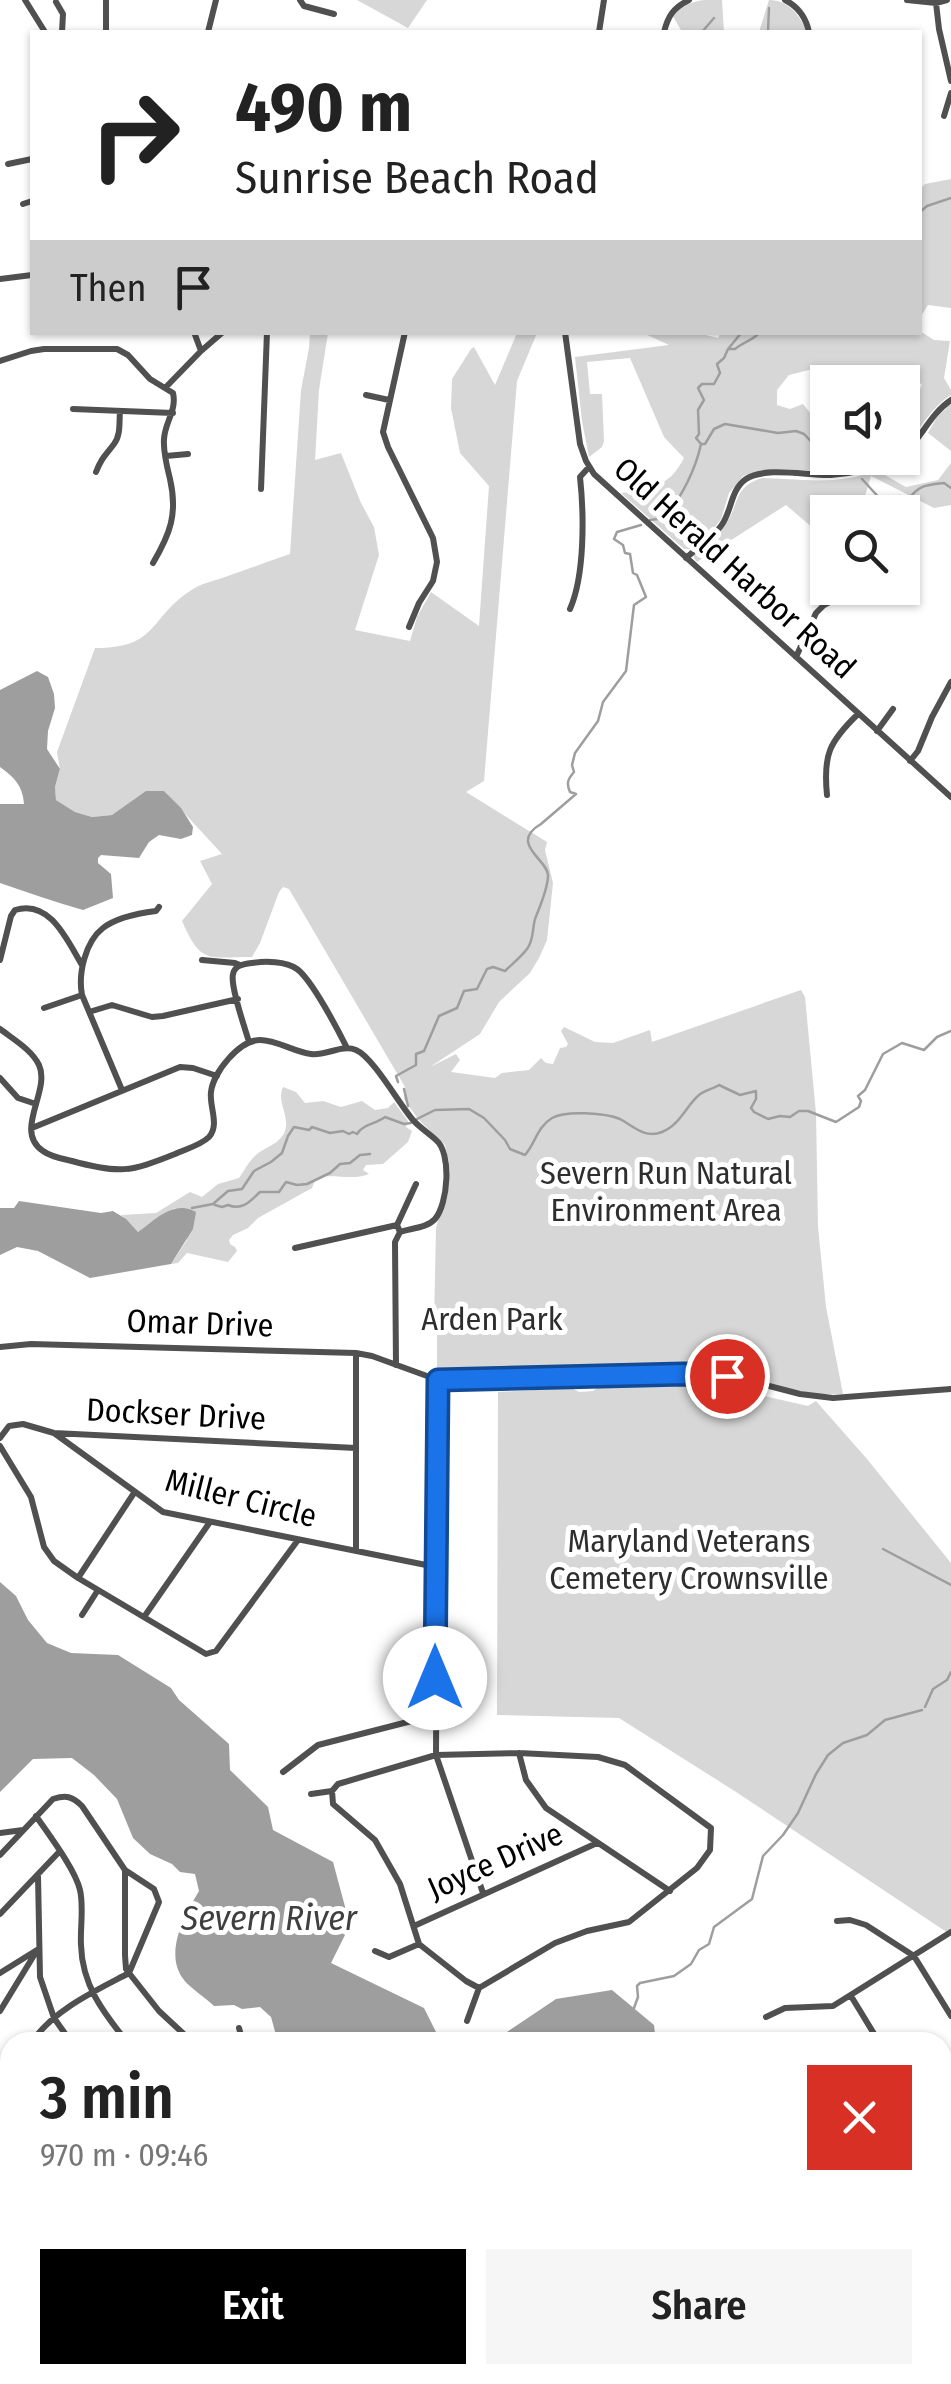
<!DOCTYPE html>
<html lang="en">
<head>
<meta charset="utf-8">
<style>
  :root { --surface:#fff; --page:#f6f6f6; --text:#222; --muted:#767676; --accent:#000 }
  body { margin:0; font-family:"Fira Sans Condensed",sans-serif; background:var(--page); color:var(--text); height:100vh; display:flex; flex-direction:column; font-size:38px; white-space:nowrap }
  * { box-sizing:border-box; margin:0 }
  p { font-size:32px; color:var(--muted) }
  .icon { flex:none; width:55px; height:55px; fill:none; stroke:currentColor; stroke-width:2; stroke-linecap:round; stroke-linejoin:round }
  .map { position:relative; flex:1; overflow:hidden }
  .details { position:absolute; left:0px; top:2032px; width:952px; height:352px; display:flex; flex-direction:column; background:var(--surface); border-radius:30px 30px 0 0; box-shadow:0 2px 8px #0004 }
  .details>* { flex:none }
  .guide { position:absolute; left:30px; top:30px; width:892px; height:305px; border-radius:0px; box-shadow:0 2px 8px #0004; background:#fff; color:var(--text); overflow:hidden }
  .tools { position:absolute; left:810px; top:365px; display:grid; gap:20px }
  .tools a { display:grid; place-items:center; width:110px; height:110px; border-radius:0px; background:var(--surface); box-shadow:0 2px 8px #0004; font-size:50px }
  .pin { position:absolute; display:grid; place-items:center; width:85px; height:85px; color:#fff; margin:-42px; border:5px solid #fff; border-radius:50%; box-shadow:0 2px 10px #0007 }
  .me { position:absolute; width:110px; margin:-55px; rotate:0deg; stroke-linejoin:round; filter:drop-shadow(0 0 8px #0008) }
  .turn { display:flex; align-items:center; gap:35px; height:210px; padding:0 40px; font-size:45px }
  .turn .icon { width:130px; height:130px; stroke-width:2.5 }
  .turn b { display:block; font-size:70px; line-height:85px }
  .then { display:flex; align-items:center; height:95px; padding:0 40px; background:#0003; gap:20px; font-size:38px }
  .round { display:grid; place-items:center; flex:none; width:105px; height:105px; border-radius:0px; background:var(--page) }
  .summary { display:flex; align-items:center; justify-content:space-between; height:170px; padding:0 40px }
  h1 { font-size:60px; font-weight:600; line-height:75px }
  .action { display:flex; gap:20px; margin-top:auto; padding:20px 40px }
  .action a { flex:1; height:115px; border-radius:0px; background:var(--accent); color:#fff; font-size:40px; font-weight:600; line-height:115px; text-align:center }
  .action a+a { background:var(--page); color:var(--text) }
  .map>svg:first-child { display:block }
  .green { fill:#d7d7d7 }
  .water { fill:#9e9e9e }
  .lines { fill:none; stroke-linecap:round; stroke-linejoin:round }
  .stream { stroke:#9e9e9e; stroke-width:2.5 }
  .minor { stroke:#505050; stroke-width:6 }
  .route-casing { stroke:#114b97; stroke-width:25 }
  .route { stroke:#1a73e8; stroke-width:18 }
  .labels { text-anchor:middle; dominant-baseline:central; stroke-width:10; stroke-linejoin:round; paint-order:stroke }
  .street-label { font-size:32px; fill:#000; stroke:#fff }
  .park-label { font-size:32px; fill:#2e2e2e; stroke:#fff }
  .water-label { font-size:35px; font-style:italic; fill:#3f3f3f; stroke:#fff }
</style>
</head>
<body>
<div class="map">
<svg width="951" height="2384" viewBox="0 0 951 2384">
  <rect width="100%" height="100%" fill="#fff"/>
  <!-- green -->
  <path class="green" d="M357 0H427L408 28Z
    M704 0H722L724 32H682L673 16C682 6 690 2 704 0Z
    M769 0C789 0 800 16 807 32H759Z
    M951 179V308L928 305 920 318V189L925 184Z
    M920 331 934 340 950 341 944 378 951 390V395C930 408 919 431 903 450V413L910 416 922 384 829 365 789 375 777 390V405L790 409 803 404 823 429 827 430 828 458H884L883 459 840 471 762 470 743 476 729 493 721 519 714 528 689 549H684L621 493 630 492 635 475 644 476 651 486C669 482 675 474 684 458L664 437 630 358 587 362 590 394H602L604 441 602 447 589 457 582 421 575 357 669 345 643 333H697L718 338 721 332Z
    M310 333H328L319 390 315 460 341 453 361 503 374 527 379 555 355 630 410 641 417 617 431 592 479 626 489 486 460 453 451 408 452 379 471 349 474 347 495 385 517 333H537L517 381 484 781 466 792 547 842 545 850 553 883 547 940 539 958 530 973 499 1002 480 1034 430 1067 456 1054 460 1060 451 1072 495 1078 502 1073 529 1070 541 1058 546 1063 553 1064 560 1048 566 1047 568 1044 561 1031 564 1027 595 1042 613 1043 650 1030 652 1042 801 990 805 997 816 1113 818 1227 826 1307 843 1394H815L714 1372 547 1376V1371L522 1374V1376L437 1375V1322H434L436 1228 448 1185 449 1162 445 1145 418 1119 404 1099 405 1087 289 889 283 887 279 892 260 943 252 957C208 957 201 965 182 921L212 884 200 861 222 854 164 791 129 804 112 815 92 817 75 812 56 800 55 787 60 770 57 752 95 648C160 648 148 617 193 589 201 584 213 581 222 578 245 570 267 562 290 554L301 390 309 348Z
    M951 404V451L928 433 937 417Z
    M951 463V505L934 508 871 476 862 506 866 512H828L827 540 786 505 697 562 694 558V554C704 546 716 538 724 527 740 506 732 487 762 478 799 479 841 486 876 470L906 487 938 480Z
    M283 1087 296 1092 305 1103 323 1101 341 1107 362 1101 375 1110 388 1108 394 1102 408 1121 406 1127 412 1131 408 1142 383 1164 366 1165 363 1170 369 1174C351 1181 334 1173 316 1178L312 1188 258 1218 248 1228 233 1235 229 1240 230 1244 235 1247 237 1251 228 1262 187 1253 178 1263 171 1264 187 1240 175 1208 138 1232 121 1215 156 1213 190 1192 202 1197 218 1184 239 1178C244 1171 248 1163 253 1158 263 1146 284 1145 286 1126 287 1111 277 1101 283 1087Z
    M704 1385 747 1392 808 1406 816 1401 867 1459 951 1563V1935L733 1790 619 1718 497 1715 498 1392 572 1388 579 1392 593 1391 597 1388Z"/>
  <!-- water -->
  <path class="water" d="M37 671 48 677 54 694 55 708 48 731 47 749 60 769 55 787 56 800 75 812 92 817 112 815 146 791H164L181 808 193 827 192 835 181 839 159 835 149 842 139 858 101 855 98 858V863L111 874 113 898 83 910C55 902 27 892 0 883V804H24C23 786 14 777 0 767V690Z
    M19 1201 101 1213 113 1211 126 1219 138 1232C155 1220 174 1199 196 1212L193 1229 171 1264 90 1278 38 1251 17 1247 0 1255V1208H14Z
    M0 1582 16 1596 28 1620 47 1643 71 1653 118 1655 171 1688 179 1700 229 1744 230 1770 268 1807 273 1830 333 1862 347 1914 348 1929 331 1963 424 2008 441 2042H278L271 2017 260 2007 242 2009 234 2005 214 2006C207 1999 188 1986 184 1980 163 1954 185 1914 199 1891L195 1874 180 1872 172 1864 150 1854 133 1838 117 1799 94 1775 72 1758 33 1759 0 1792Z
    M612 1990 654 2025 656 2042H492L556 1999Z
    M943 2317 951 2325V2384H769L770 2375H942Z"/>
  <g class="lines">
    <!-- stream -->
    <path class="stream" d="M702 32 714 18
      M768 32 769 8
      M920 212 927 206 951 198
      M728 349 742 332
      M702 444H705L714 429 725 424 778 433 796 431 804 434 828 459 841 467
      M862 479 883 502 900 496 908 500C919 485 926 485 944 483L951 488
      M650 520 666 518C682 494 695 472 701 444L696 438 699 434 698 410 704 400 698 388 702 384H714L720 373 717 364 724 358 728 349H735C743 342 754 340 760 332
      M398 1082 396 1076 416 1065V1054L424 1051 439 1016 457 1008 464 991 477 989 487 969 493 967 505 971C512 964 521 957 527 949 534 940 532 930 535 919 540 906 548 889 548 875 548 860 508 843 541 824L576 794 570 792C566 783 568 779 574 772L572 765 575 753 598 721 603 702 626 671 634 605 646 597 637 575 633 573 630 554 625 553 623 545 614 539 617 532 641 525
      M404 1089 408 1106
      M417 1119 435 1110 469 1109 484 1118 505 1140 510 1149 525 1155C535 1144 537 1127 552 1118 565 1110 606 1113 620 1119 633 1126 645 1139 662 1132 680 1125 686 1106 699 1095 705 1090 713 1089 719 1085L740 1095 756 1091V1099L751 1108 754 1112 768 1119 780 1116 790 1117 799 1111H808L836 1122 859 1107 861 1101 858 1096 865 1090 883 1054 902 1043 924 1050 937 1037 951 1031
      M215 1205 222 1207 228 1205C243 1211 250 1201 260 1192H279L286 1182 297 1185 307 1184 330 1173 340 1164 350 1163 360 1155 370 1154
      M192 1208 213 1204 228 1191 242 1189 254 1171 271 1162 282 1153 288 1136 294 1127 309 1130 312 1127 330 1133 343 1131 349 1134 353 1132 357 1134C363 1124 376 1124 385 1117L404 1124 411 1123
      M883 1549 951 1585
      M925 1707 933 1689 947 1680 951 1672
      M634 2008 638 1997 637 1986 640 1983 674 1976 691 1964 699 1950 709 1944 714 1927 752 1899 763 1856 783 1835 798 1813 816 1774 828 1755 843 1743 867 1735 885 1720 922 1710"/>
    <!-- minor -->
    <path class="minor" d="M25 0 45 32
      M300 0 304 6 334 14
      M785 0C799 7 806 18 809 32
      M907 0 936 3 947 0
      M106 1V32
      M56 2 63 14 62 32
      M936 3 939 29 951 81
      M208 32 216 0
      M599 32 604 0
      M664 32C668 16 673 8 689 0
      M944 116 951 93
      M8 164 32 159
      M23 204 32 201
      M0 279 32 275
      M194 332 201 351
      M405 332 383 432 388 447 433 538 437 562 433 581 419 603 409 627
      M565 332 580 444 586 461 594 474 951 797
      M0 361 31 351 44 349H117L128 355 150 379 173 393C177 410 165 422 164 439 163 452 167 467 170 479 178 514 170 534 153 563
      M166 387 201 351 223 332
      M366 395 389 400
      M73 409 173 413
      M166 456 188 454
      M902 456C921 439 930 414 951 400
      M96 472C102 457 105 456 114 444 121 435 119 422 120 411
      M261 489 267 332
      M686 558C697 548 712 538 721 526 732 512 730 490 746 479 766 466 808 476 831 475 855 473 877 468 899 458
      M570 609C585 575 584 514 580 477L589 467
      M796 657 816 613 824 605 844 594
      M877 731 893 709
      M910 761 918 751 932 717 951 682
      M827 795C823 755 829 742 858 714
      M0 960 11 916 15 910C50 899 67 940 82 965
      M202 960 235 963 240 965
      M44 1008 82 995
      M89 1012 112 1005 152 1017 163 1016 238 999
      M0 1029C13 1039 32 1050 39 1065 51 1091 13 1131 43 1151 51 1157 63 1159 72 1161 119 1174 130 1172 175 1154 186 1149 201 1145 209 1137 220 1125 209 1106 211 1092 213 1073 239 1040 260 1040 277 1040 294 1052 311 1054 326 1056 342 1044 356 1050 373 1057 399 1104 413 1120 420 1128 429 1133 436 1140 452 1153 448 1204 435 1219 427 1228 411 1228 400 1232
      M249 1042C245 1028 230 986 233 974 235 965 244 964 252 963 265 961 286 961 297 969 312 980 338 1030 347 1048
      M0 1078 18 1098 36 1104
      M122 1090 82 995C78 974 85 942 103 928 116 918 140 913 156 911L159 907
      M32 1128 180 1067 193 1068 217 1076
      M295 1248 397 1225
      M0 1347 31 1344 356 1353 372 1356 438 1380 702 1374 734 1377 800 1394 833 1398 951 1389
      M396 1365 395 1242 400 1232 397 1225 416 1184
      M438 1380 436 1755 483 1893
      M54 1433 163 1512 436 1567
      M0 1438 9 1426 23 1424 54 1433 356 1448
      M0 1446 31 1497 44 1547 54 1561 78 1578 206 1654 216 1651 298 1540
      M356 1551V1353
      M78 1578 134 1493
      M82 1615 98 1590
      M144 1617 210 1522
      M519 1753 526 1780 546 1808 670 1891
      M283 1772 318 1745 435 1715
      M311 1794 332 1791 338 1784 436 1755 519 1753 598 1757 625 1765 711 1828 710 1850 697 1868 629 1922 587 1931 555 1943 479 1988 466 1981 419 1944 400 1884 375 1840 333 1804 332 1791
      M36 1816C49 1835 75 1869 80 1890 84 1907 80 1928 81 1945 82 1985 103 2012 127 2042
      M0 1833 23 1830
      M0 1855 53 1799C66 1795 72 1796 82 1806L125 1870 154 1889 159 1902 129 1973 159 2011 187 2037 185 2042
      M38 1876 40 1977 54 2018 71 2042
      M0 1914 60 1851
      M837 1921 850 1920 866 1925 914 1956 951 2016
      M414 1926 597 1843
      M375 1951 389 1957 419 1944
      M0 1973 37 1950
      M851 1996 879 2042
      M0 2011 36 1952
      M766 2017 785 2008 833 2006 951 1932
      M467 2021 479 1988
      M239 2028 243 2042
      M32 2042C53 2010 95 1991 129 1973L126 1969 125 1955V1870
      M0 2091 10 2076
      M942 2093 951 2080
      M0 2132 10 2138
      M0 2176 10 2161
      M942 2204 951 2215
      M0 2254 10 2239
      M0 2334 10 2318
      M118 2375 134 2384
      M583 2375 615 2384
      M18 2384 24 2375
      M49 2384 54 2375
      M179 2384 184 2375
      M328 2384 345 2375
      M489 2384 499 2375"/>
  </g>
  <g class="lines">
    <defs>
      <path id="route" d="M435 1678 438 1380 684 1374 727 1376"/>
    </defs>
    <!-- route casing -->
    <use href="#route" class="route-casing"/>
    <!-- route -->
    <use href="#route" class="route"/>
  </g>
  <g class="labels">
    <!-- street labels -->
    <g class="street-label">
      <text transform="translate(735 568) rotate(42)">Old Herald Harbor Road</text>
      <text transform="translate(200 1323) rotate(2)">Omar Drive</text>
      <text transform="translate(176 1414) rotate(3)">Dockser Drive</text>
      <text transform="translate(241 1498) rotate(14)">Miller Circle</text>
      <text transform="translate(495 1861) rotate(-24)">Joyce Drive</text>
    </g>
    <!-- park labels -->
    <g class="park-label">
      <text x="666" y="1173">Severn Run Natural<tspan x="666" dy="37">Environment Area</tspan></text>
      <text x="492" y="1319">Arden Park</text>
      <text x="689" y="1541">Maryland Veterans<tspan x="689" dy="37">Cemetery Crownsville</tspan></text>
    </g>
    <!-- water labels -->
    <g class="water-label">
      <text x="269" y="1918">Severn River</text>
    </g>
  </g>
</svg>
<div class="tools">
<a><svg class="icon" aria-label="sound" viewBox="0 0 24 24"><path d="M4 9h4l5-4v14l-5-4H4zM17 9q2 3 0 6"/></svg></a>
<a><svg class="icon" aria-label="search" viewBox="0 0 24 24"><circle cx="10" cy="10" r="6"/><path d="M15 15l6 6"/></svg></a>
</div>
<div class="pin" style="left:727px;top:1376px;background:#d93025"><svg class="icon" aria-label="arrive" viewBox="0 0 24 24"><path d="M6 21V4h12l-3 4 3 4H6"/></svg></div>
<svg class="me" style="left:435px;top:1678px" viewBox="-20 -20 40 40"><circle r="19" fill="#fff"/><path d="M0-13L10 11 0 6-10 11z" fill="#1a73e8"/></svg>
<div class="guide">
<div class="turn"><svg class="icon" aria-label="right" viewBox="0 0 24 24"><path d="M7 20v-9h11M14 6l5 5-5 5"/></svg><div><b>490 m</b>Sunrise Beach Road</div></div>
<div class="then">Then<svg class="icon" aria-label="arrive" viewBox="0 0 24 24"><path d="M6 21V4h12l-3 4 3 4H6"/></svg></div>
</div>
<section class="details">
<div class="summary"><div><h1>3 min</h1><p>970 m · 09:46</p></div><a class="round" style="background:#d93025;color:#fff"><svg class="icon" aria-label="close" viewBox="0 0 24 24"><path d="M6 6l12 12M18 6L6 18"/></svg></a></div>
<div class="action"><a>Exit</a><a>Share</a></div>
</section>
</div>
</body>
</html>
